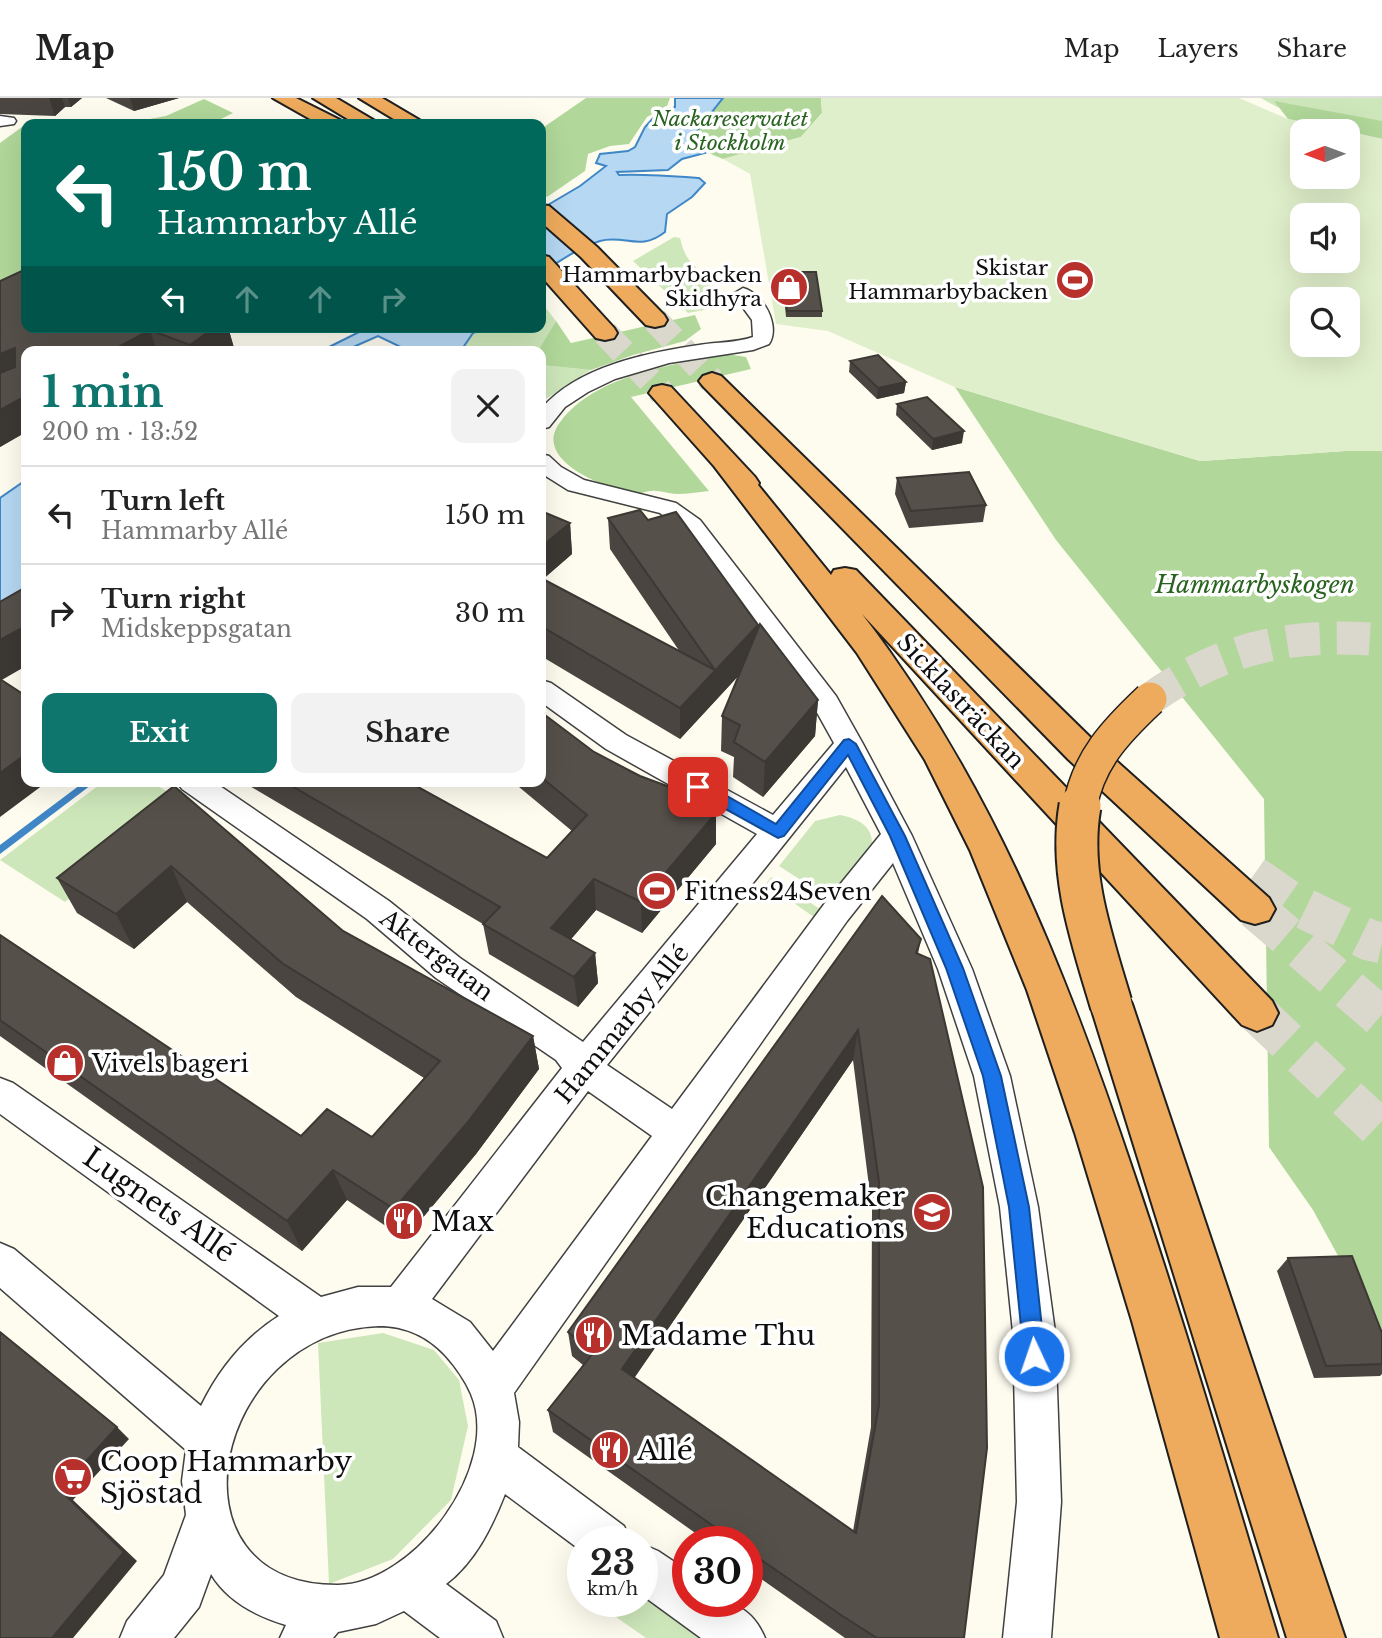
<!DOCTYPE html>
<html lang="en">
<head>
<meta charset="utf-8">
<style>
  :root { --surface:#fff; --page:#f2f2f2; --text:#222; --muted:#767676; --line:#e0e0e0; --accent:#0f766e }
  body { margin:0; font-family:"Libre Baskerville",serif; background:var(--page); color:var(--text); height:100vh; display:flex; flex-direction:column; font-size:26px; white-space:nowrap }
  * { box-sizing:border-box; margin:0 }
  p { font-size:23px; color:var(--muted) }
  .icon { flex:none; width:38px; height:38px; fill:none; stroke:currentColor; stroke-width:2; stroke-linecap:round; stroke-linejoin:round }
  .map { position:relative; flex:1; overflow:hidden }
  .sheet { position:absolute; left:21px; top:248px; width:525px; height:441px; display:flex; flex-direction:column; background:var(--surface); border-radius:14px; box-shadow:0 7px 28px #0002 }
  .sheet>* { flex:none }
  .banner { position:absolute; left:21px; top:21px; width:525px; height:214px; border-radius:14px; box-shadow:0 7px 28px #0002; background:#00695c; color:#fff; overflow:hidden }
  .needle { width:46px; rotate:269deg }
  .buttons { position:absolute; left:1290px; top:21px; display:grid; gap:14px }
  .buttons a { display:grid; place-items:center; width:70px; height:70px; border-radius:14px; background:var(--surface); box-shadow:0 7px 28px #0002; font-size:35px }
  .speed { position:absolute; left:567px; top:1428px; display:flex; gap:14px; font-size:35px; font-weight:700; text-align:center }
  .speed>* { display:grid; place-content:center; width:91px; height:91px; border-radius:50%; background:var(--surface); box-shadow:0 7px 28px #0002; line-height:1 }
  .speed small { font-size:18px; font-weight:400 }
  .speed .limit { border:10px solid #d22; background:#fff; color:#111 }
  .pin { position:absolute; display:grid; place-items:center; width:60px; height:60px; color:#fff; margin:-30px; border-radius:14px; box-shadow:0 4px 10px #0006 }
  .me { position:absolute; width:77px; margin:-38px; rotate:357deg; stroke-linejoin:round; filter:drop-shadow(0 0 5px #0008) }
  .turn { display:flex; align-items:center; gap:24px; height:147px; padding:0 21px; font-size:32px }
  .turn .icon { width:91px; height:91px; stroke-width:2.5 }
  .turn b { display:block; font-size:49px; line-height:60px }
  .lanes { display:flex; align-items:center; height:66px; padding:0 21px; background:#0003; justify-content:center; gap:35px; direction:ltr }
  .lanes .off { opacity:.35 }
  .round { display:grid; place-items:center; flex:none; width:74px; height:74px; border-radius:14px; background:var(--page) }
  .summary { display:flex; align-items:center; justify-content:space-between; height:119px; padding:0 21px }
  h1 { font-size:42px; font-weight:700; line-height:52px; color:var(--accent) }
  .button { display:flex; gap:14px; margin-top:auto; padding:14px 21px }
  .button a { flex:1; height:80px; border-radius:14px; background:var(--accent); color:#fff; font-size:28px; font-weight:700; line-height:80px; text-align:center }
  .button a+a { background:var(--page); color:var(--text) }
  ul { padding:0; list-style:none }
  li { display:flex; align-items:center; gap:21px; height:98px; padding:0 21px; border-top:2px solid var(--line) }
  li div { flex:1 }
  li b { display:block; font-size:26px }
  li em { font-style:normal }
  header { display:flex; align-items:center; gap:42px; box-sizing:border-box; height:98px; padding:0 35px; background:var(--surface); border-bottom:2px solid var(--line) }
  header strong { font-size:33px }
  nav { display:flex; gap:38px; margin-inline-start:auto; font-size:24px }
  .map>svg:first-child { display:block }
  .green { fill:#cee7ba }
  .forest { fill:#b1d79a }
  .pitch { fill:#e0efcb; fill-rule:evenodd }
  .water { fill:#b6d8f3; stroke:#4087c7; stroke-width:2 }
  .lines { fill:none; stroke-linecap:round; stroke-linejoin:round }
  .stream { fill:#4087c7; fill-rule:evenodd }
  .highway-tunnel-far2 { stroke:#dad8cd; stroke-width:26; stroke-dasharray:26 13; stroke-linecap:butt }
  .highway-tunnel-far1 { stroke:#dad8cd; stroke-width:33; stroke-dasharray:33 17; stroke-linecap:butt }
  .highway-tunnel { stroke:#dad8cd; stroke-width:41; stroke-dasharray:41 21; stroke-linecap:butt }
  .minor-casing { stroke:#414141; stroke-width:3 }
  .highway-casing { stroke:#1f1f1f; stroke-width:4 }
  .minor { fill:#fff; fill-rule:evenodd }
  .highway { fill:#eeab5d; fill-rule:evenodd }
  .highway-bridge-far1-casing { stroke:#1f1f1f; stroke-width:36; stroke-linecap:butt }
  .highway-bridge-casing { stroke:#1f1f1f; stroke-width:45; stroke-linecap:butt }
  .highway-bridge-far1 { stroke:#eeab5d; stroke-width:33 }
  .highway-bridge { stroke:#eeab5d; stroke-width:41 }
  .wall { fill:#4a4540; fill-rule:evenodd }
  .shaded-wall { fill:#3c3834 }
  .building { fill:#56504a; stroke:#3c3834; stroke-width:2; fill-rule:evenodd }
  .route { fill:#1a73e8; stroke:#114b97; stroke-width:2 }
  .labels { text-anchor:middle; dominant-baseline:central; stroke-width:7; stroke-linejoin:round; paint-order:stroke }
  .far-park-label { font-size:21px; font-style:italic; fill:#296320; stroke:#fff }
  .far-poi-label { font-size:21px; fill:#0e0e0e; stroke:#fff; text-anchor:end }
  .park-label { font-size:24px; font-style:italic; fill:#296320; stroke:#fff }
  .street-label { font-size:24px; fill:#0e0e0e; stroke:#fff }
  .poi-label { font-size:24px; fill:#0e0e0e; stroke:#fff; text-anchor:start }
  .near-poi-label { font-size:28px; fill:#0e0e0e; stroke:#fff; text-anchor:start }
  .near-street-label { font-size:28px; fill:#0e0e0e; stroke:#fff }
</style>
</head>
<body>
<header>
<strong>Map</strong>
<nav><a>Map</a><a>Layers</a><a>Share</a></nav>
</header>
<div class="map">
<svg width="1382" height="1540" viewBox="0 0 1382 1540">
  <rect width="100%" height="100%" fill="#fefcef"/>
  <!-- green -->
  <path class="green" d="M1261 0H1382V29L1277 9Z
    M674 139 680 140C687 168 693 162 706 181 714 192 713 200 725 208L688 215 633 163Z
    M541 204 556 223 537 254H460L473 235 488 229H541Z
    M541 267 591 272 541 304Z
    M103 684H151L189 706 65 804 0 762Z
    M840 717C855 720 872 726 872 745L832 802 779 768 815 723Z
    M771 779 823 813 817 821 766 786Z
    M383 1235 434 1252 459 1282 468 1328 451 1402 393 1461 329 1486 318 1245Z
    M642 1490 709 1540H646L593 1503H642Z"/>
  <!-- forest -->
  <path class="forest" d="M586 0H670L667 8 647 19 629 46 610 48 588 56 585 73 547 99 541 91V31Z
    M723 0H821L822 15 801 39 723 61 691 48 693 37Z
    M204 1 233 15 211 26H26L31 22H144L166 18Z
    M1274 3 1382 23V41L1288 21Z
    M26 26V191L0 205V45Z
    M695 217 701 231 685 243 633 257 591 272 541 267V254H537L556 223 571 245Z
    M727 256 746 259 751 271 631 299 709 393C698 394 687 396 677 396 670 396 663 393 656 393 648 392 642 396 635 396 629 397 620 392 614 390 590 383 533 357 561 323 596 277 674 266 727 256Z
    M955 289 1200 363 1345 353H1382V1238L1313 1112 1269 1049 1264 701 1056 442Z"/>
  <!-- pitch -->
  <path class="pitch" d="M821 0H1239L1288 21 1347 33H1302V79H1348V33L1382 41V353H1345L1200 363 955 289 828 233 776 226 750 76 723 61 801 39 822 15ZM1302 117H1348V163H1302ZM1302 201H1348V247H1302Z"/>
  <!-- water -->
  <path class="water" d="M675 0H723L693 38 692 48 702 51 705 55 682 61 668 72 617 74 619 77C647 76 672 78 699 80L705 85 692 99 667 116 665 134C640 154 624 136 600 143 578 150 560 163 541 175V111L580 88 606 68 596 65 600 56 628 53 635 49 645 29 654 19 675 9Z
    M369 229H488L473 235 460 254H411L378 238 342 254H319Z
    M26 382V492L0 509V400Z"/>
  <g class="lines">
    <!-- stream -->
    <path class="stream" d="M84 684H95L0 756V747Z"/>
    <!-- highway-tunnel-far2 -->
    <path class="highway-tunnel-far2" d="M655 222 712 283
      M605 235 662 295"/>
    <!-- highway-tunnel-far1 -->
    <path class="highway-tunnel-far1" d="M1150 601C1223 549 1293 534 1382 542"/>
    <!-- highway-tunnel -->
    <path class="highway-tunnel" d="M1253 778 1289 803 1369 842 1382 845
      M1255 811 1382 920
      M1257 915 1382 1033"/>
    <defs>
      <path id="minor" d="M0 18 14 20 16 23 14 26 0 28Z
        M743 190C763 195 781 228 769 246L753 252 669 265 615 281 588 294 565 309 549 329 541 331V311C578 268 646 255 699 247 716 244 736 245 753 239L752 222 733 196Z
        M541 356 549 358 561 369 584 382 676 405 700 422 836 598 863 646 912 738 972 871 1010 978 1038 1109 1055 1234 1061 1404 1051 1540H1003L1017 1404 1013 1234 1000 1109 974 978 938 871 893 765 847 823 514 1295 519 1324 518 1349 624 1428 631 1444H583V1454L505 1396C492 1429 475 1464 446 1486L496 1523 503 1540H440L404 1513 376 1526 338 1534 333 1540H280L286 1527C256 1518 227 1503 211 1476L199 1509 174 1540H120L127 1523 164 1477 186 1417 182 1383 186 1352 0 1190V1145L14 1151 201 1308C219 1271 244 1240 279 1218L0 1016V980L13 985 321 1199 358 1189H391L562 970 556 962 436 880 367 821 182 691 177 684H214L389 803 460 860 583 944 757 736 606 651 541 604V582L551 585 626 637 773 717 834 645 814 609 682 432 660 415 568 392 541 375ZM846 669 881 736 825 805 672 1011 607 967ZM588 993 652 1038 493 1253 470 1224 432 1201ZM379 1228C405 1228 427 1238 445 1257 455 1268 465 1282 471 1296 502 1369 414 1486 338 1487 159 1488 213 1233 379 1228Z
        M642 1446 658 1453 688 1473V1503C724 1503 749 1502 765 1540H701L642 1497Z"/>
      <path id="highway" d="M273 0H296L340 22 343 26H319Z
        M313 0H336L380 26H356Z
        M359 0H382L426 26H402Z
        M541 107 549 108 597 149 664 217 667 222 664 227 655 229 646 227 581 159 541 124Z
        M541 157 549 159 614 230 617 235 614 240 605 242 596 240 541 178Z
        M712 275 721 278 1094 643 1269 800 1275 811 1269 822 1255 826 1241 822 1068 661 703 288 699 283 703 278Z
        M662 287 671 289 755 379 759 385 758 387 831 477 834 472 845 470 856 472 1272 903 1278 915 1272 927 1257 933 1242 927 862 516C993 687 1066 873 1134 1076 1186 1229 1231 1385 1278 1540H1220L1132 1223 1075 1035 1027 892 970 752 925 662 857 555 714 368 649 295 653 289Z
        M1111 889 1126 894 1132 906 1345 1540H1287L1090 906 1096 894Z"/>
    </defs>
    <!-- minor casing -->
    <use href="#minor" class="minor-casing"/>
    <!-- highway casing -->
    <use href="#highway" class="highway-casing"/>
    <!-- minor -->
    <use href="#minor" class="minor"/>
    <!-- highway -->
    <use href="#highway" class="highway"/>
    <defs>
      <path id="highway-bridge-far1" d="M1080 709C1088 662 1116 633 1150 601"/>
      <path id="highway-bridge" d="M1080 708C1068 775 1092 842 1111 906"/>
    </defs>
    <!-- highway-bridge-far1 casing -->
    <use href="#highway-bridge-far1" class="highway-bridge-far1-casing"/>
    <!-- highway-bridge casing -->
    <use href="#highway-bridge" class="highway-bridge-casing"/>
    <!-- highway-bridge-far1 -->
    <use href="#highway-bridge-far1" class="highway-bridge-far1"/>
    <!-- highway-bridge -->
    <use href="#highway-bridge" class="highway-bridge"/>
  </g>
  <!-- wall -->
  <path class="wall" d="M0 0H82L71 9H65L55 18 0 16Z
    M106 0H179L134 13Z
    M782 174 822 213V219H786Z
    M26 229H228L234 250 229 254H26V334L0 349Z
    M850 263 906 284 904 295 877 301 849 274Z
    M897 306 962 345 932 352 896 317Z
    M897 380 986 407 983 424 909 430 895 396Z
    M541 413 570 425 572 456 543 481 680 554 610 451 608 420 648 422 758 527V533L818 602 815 638 763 699 733 679 734 659 721 653 722 618 739 577 680 641 541 558Z
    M541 614 716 746 642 835 596 812 571 841 595 855 598 885 578 909 489 856 483 826 243 684H409L547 760 572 733 513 684H541Z
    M174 688 343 833 533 938 539 971 476 1056 405 1141 347 1102 302 1153 0 938V837L301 1038 372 1039 424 980 296 899 187 804 134 851 77 815 57 780Z
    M921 841 918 856 964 1540H845L747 1471V1444H708L553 1334 548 1312 583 1267 572 1258 568 1234ZM853 962 872 1112 871 1329 853 1433 634 1280Z
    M1288 1160 1382 1235V1276L1380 1278 1314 1280 1277 1173Z"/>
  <!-- shaded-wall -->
  <path class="shaded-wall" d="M49 0H62L65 9 55 18Z
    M68 0H82L71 9Z
    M130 0H179L134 13Z
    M215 229H228L234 250 229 254H192L190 247Z
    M150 232 157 254H109Z
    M15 250 26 278 0 290V256Z
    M906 284 904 295 877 301 878 290Z
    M26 298V334L0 349V312Z
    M964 333 962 345 932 352 933 341Z
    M570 425 572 456 541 483V449Z
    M758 527 756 559 680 641V610Z
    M26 528V568L0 583V542Z
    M818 602 815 638 763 699 765 664Z
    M26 656V684H47L0 719V675Z
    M716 715V746L642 835 641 804Z
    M171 768 187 804 134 851 116 816Z
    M594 781 596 812 555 860 551 830Z
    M595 855 598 885 578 909 574 879Z
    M858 932 853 962 624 1295 622 1271Z
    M533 938 539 971 476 1056 405 1141 394 1111Z
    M333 1072 347 1102 302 1153 287 1123Z
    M117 1329 129 1341 73 1402 137 1463 73 1540H52L60 1392Z"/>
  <!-- building -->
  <path class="building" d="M26 171V229H215L190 247 150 232 109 254H26V298L0 312V275L15 269V250L0 256V183Z
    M782 174H816L822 213H787Z
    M878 257 906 284 878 290 850 263Z
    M927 299 964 333 933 341 897 306Z
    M969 374 986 407 911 413 897 380Z
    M640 412 648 422 676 414 758 527 680 610 541 528V480L715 572 608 420Z
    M541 413 570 425 541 449Z
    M26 489V528L0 542V504Z
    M760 526 818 602 765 664 734 644 740 627 722 618Z
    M0 581 26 598V656L0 675Z
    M541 614 594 654 640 678 683 694 716 715 641 804 594 781 551 830 595 855 574 879 483 826 500 809 285 684H409L547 760 587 717 541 679Z
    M174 688 343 833 533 938 467 1025 394 1111 333 1072 287 1123 0 922V837L301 1038 327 1011 372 1039 440 963 282 865 171 768 116 816 57 780Z
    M882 798 921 841 916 855 930 861 983 1089 987 1350 964 1540H877L841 1517 747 1452V1444H736L548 1312 594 1254 568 1234ZM858 932 879 1084V1307L856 1435 622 1271Z
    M1352 1158 1382 1235V1266L1326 1268 1288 1160Z
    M0 1234 117 1329 60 1392 124 1454 52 1540H0Z"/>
  <!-- route -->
  <path class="route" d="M849 641 856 646 905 738 963 870 1001 978 1029 1109 1045 1258 1042 1266 1034 1269 1027 1266 1024 1258 1009 1109 983 978 946 870 890 738 848 657 784 738 778 740 693 693 691 689 693 685H704L776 726 844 642Z"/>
  <!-- icons -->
  <defs>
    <symbol id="stadium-disc" viewBox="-11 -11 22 22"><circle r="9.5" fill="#b8302b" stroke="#fff"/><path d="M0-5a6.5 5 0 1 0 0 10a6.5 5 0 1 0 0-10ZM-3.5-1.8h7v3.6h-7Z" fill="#fff"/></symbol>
    <symbol id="shop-disc" viewBox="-11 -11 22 22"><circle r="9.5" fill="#b8302b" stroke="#fff"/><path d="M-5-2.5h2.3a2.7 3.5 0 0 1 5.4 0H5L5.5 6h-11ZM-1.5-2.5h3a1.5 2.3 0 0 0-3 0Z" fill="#fff"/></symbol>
    <symbol id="school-disc" viewBox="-11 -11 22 22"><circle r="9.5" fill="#b8302b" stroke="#fff"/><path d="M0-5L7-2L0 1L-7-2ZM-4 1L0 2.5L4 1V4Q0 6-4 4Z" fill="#fff"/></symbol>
    <symbol id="restaurant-disc" viewBox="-11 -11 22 22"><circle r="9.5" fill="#b8302b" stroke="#fff"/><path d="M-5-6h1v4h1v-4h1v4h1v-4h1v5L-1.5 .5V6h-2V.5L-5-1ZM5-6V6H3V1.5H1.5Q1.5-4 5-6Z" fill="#fff"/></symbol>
    <symbol id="supermarket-disc" viewBox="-11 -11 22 22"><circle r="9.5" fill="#b8302b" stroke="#fff"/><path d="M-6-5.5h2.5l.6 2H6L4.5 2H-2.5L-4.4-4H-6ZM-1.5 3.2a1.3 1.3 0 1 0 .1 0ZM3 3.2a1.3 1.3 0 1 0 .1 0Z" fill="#fff"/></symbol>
  </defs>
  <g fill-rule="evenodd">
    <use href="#stadium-disc" x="1053" y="160" width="44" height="44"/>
    <use href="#shop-disc" x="767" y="167" width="44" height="44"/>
    <use href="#stadium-disc" x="635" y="771" width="44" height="44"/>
    <use href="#shop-disc" x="43" y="943" width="44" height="44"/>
    <use href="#school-disc" x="910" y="1092" width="44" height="44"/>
    <use href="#restaurant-disc" x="382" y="1101" width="44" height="44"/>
    <use href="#restaurant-disc" x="572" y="1215" width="44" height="44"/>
    <use href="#restaurant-disc" x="588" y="1330" width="44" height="44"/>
    <use href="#supermarket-disc" x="51" y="1357" width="44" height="44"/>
  </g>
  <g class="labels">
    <!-- far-park labels -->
    <g class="far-park-label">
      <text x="730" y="21">Nackareservatet<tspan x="730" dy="24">i Stockholm</tspan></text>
    </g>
    <!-- far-poi labels -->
    <g class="far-poi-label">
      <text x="1048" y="170">Skistar<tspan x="1048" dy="24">Hammarbybacken</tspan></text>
      <text x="762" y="177">Hammarbybacken<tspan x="762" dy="24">Skidhyra</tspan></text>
    </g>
    <!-- park labels -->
    <g class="park-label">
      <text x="1255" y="486">Hammarbyskogen</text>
    </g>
    <!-- street labels -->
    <g class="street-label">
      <text transform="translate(961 603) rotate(47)">Sicklasträckan</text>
      <text transform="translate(437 857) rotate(37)">Aktergatan</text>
      <text transform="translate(622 926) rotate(-51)">Hammarby Allé</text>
    </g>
    <!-- poi labels -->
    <g class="poi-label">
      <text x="684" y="793">Fitness24Seven</text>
      <text x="92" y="965">Vivels bageri</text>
    </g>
    <!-- near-poi labels -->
    <g class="near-poi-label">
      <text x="905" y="1098" text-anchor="end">Changemaker<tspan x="905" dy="32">Educations</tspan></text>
      <text x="431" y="1123">Max</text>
      <text x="621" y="1237">Madame Thu</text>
      <text x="637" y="1352">Allé</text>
      <text x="100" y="1363">Coop Hammarby<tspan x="100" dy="32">Sjöstad</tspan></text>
    </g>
    <!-- near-street labels -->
    <g class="near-street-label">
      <text transform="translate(159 1107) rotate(35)">Lugnets Allé</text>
    </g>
  </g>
</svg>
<div class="buttons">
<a><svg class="needle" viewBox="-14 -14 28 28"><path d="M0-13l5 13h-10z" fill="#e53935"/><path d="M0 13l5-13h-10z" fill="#767676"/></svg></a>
<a><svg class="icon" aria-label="sound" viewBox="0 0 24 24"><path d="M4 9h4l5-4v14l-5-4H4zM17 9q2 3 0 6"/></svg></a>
<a><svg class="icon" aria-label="search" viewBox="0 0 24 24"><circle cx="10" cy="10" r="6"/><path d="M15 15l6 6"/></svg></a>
</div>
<div class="speed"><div>23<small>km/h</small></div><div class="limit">30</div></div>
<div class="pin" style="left:698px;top:689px;background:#d93025"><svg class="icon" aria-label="arrive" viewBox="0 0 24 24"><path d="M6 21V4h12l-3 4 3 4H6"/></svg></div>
<svg class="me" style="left:1034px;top:1258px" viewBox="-20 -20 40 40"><circle r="17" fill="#1a73e8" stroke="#fff" stroke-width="3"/><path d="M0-11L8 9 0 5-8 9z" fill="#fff"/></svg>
<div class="banner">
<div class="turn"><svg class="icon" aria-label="left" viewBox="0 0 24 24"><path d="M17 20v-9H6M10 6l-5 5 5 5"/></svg><div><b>150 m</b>Hammarby Allé</div></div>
<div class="lanes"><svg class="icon" aria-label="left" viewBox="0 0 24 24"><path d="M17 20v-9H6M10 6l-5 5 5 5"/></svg><svg class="icon off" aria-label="ahead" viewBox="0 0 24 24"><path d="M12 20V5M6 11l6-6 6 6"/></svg><svg class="icon off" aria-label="ahead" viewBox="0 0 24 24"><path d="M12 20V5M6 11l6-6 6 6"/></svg><svg class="icon off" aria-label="right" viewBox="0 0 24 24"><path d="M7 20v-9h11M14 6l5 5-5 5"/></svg></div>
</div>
<section class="sheet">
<div class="summary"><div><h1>1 min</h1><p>200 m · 13:52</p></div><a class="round"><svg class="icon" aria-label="close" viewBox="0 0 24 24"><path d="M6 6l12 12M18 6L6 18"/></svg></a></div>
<ul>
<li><svg class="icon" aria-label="left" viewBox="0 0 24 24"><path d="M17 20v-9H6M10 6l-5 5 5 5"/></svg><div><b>Turn left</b><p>Hammarby Allé</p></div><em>150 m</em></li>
<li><svg class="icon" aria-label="right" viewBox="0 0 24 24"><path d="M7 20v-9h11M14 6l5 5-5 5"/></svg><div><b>Turn right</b><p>Midskeppsgatan</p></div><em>30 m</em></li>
</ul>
<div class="button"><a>Exit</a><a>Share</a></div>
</section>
</div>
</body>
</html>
